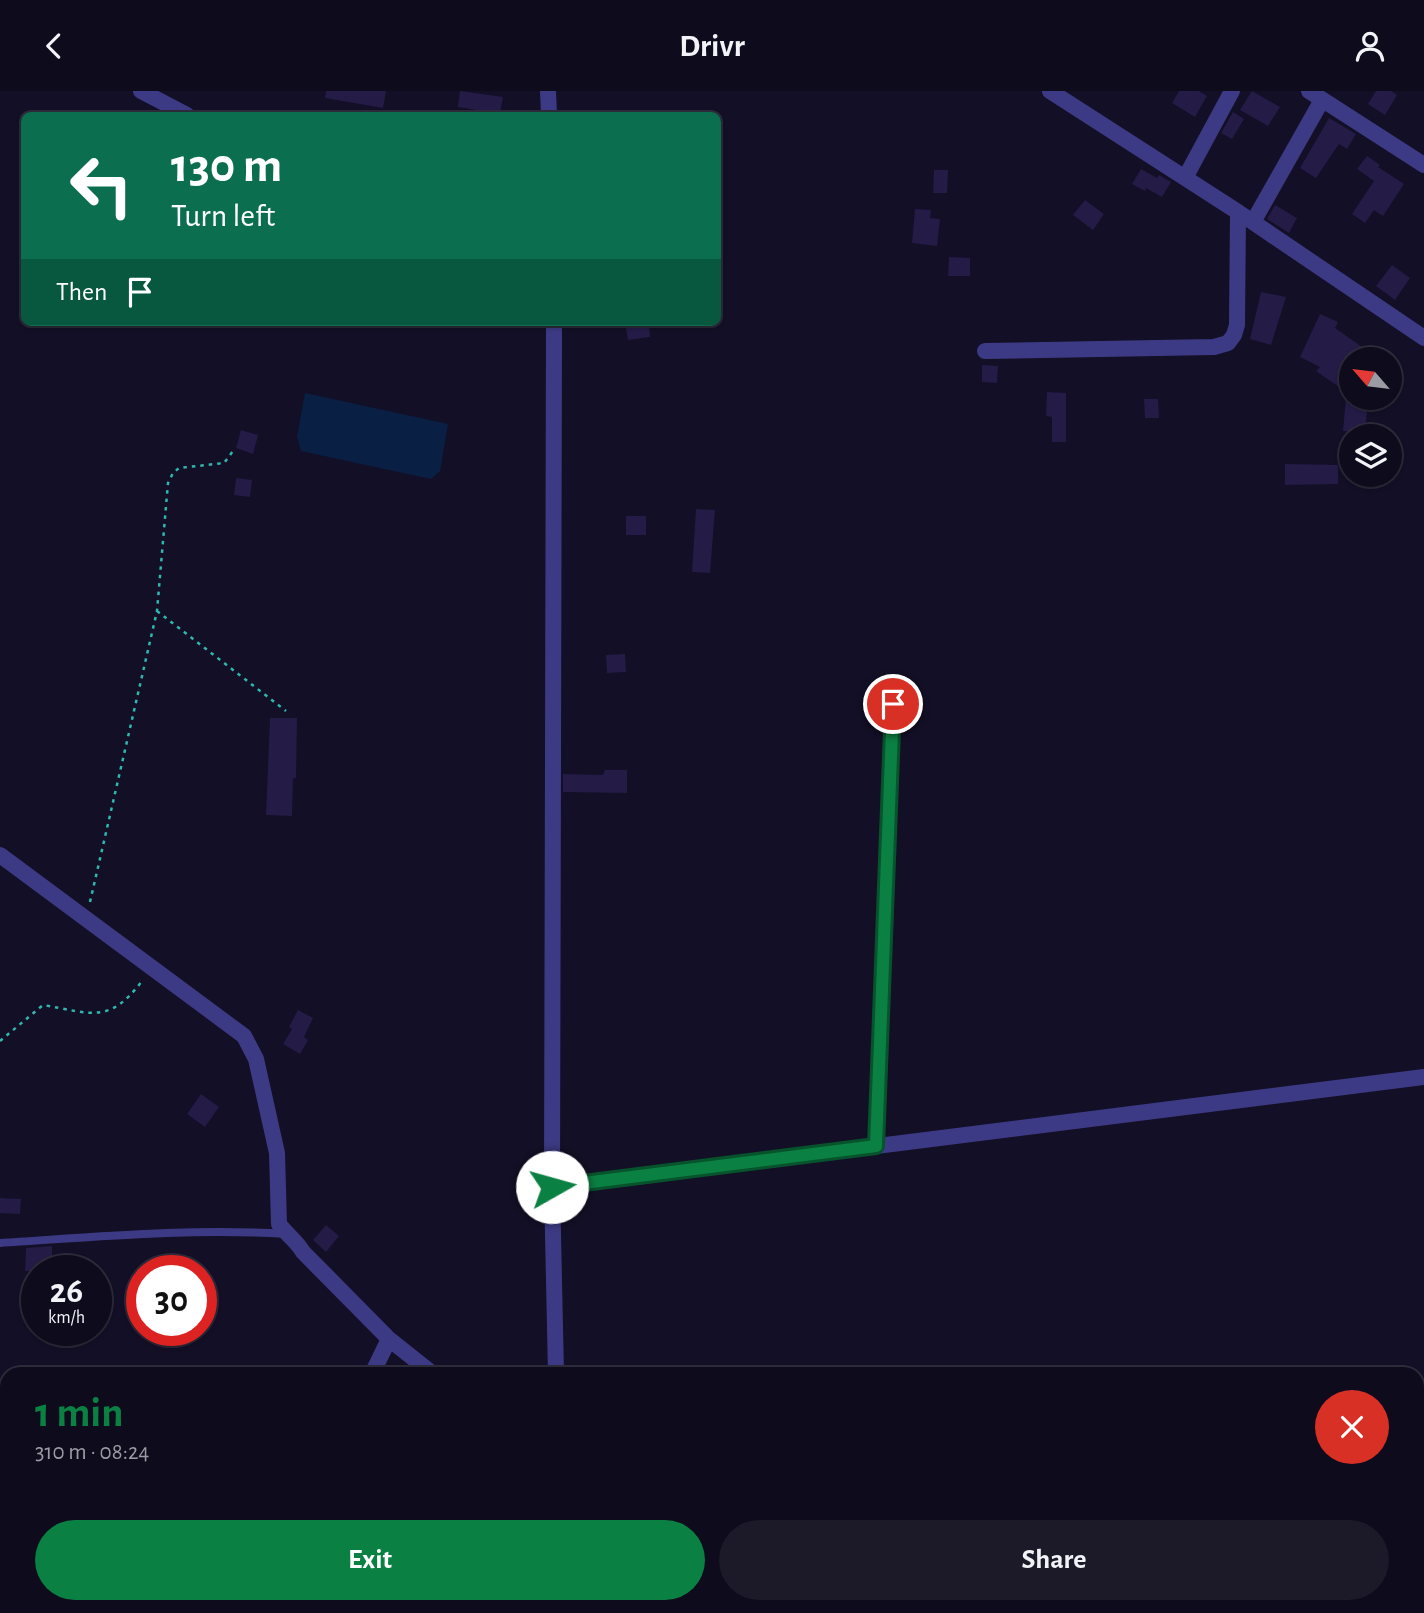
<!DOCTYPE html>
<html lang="en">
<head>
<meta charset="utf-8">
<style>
  :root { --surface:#0e0b1c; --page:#1c1929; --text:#f1f3f6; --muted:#9b9ba3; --line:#2e2b3b; --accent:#0b8043 }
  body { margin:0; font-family:"Alegreya Sans",sans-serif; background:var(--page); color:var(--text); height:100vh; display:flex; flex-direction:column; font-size:26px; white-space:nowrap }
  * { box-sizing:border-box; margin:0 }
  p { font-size:23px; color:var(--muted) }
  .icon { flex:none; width:38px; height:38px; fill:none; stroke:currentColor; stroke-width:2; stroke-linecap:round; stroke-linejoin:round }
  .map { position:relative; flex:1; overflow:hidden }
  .panel { position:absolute; left:0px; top:1276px; width:1424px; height:247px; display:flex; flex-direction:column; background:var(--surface); border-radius:21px 21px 0 0; box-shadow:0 2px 5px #0004,0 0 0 2px var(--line) }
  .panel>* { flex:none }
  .guide { position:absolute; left:21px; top:21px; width:700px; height:214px; border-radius:10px; box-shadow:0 2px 5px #0004,0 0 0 2px var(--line); background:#0b6e4f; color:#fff; overflow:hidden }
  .needle { width:46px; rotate:298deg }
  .tools { position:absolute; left:1339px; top:256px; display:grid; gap:14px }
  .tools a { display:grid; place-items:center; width:63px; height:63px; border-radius:50%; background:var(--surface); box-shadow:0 2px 5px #0004,0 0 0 2px var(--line); font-size:35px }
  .speed { position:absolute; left:21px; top:1164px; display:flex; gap:14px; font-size:35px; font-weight:700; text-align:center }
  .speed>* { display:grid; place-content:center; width:91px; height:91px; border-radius:50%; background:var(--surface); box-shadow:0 2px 5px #0004,0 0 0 2px var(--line); line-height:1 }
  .speed small { font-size:18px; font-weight:400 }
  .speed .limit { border:10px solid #d22; background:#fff; color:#111 }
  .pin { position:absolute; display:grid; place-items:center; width:60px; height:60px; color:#fff; margin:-30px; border:4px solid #fff; border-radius:50%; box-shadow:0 2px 7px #0007 }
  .me { position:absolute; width:77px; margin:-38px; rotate:83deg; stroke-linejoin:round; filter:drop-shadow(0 0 5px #0008) }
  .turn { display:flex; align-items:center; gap:24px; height:147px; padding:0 35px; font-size:32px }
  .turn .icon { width:91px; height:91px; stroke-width:2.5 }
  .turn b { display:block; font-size:49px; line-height:60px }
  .then { display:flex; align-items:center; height:66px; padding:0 35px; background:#0003; gap:14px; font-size:26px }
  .round { display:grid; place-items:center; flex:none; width:74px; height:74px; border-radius:37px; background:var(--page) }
  .summary { display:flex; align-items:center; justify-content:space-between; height:119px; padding:0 35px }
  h1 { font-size:42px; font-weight:700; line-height:52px; color:var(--accent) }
  .primary-button { display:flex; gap:14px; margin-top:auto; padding:14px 35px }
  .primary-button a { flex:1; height:80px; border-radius:42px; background:var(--accent); color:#fff; font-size:28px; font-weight:700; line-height:80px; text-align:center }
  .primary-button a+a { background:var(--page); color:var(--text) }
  header { display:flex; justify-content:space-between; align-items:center; height:91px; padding:0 35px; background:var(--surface); font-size:32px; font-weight:700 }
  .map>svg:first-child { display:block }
  .water { fill:#0a1f44 }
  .building { fill:#241b47 }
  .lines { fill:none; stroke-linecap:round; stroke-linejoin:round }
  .path { stroke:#2fb8b0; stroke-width:2.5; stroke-dasharray:3.5 5; stroke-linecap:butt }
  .lane { stroke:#3d3a85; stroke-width:8 }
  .street { stroke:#3d3a85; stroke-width:16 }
  .route-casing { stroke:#07532c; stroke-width:18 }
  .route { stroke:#0b8043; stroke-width:12 }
</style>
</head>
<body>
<header><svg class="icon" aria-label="back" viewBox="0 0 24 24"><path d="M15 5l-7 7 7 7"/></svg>Drivr<svg class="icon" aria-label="person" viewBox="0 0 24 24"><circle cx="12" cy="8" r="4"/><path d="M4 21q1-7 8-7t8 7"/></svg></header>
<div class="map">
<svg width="1424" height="1522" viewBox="0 0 1424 1522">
  <rect width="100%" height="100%" fill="#130f26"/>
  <!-- water -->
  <path class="water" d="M305 302 448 333 440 380 431 388 301 360 297 345Z"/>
  <!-- building -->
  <path class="building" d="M326 0H386L383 17 325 7Z
    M460 0 503 6 500 23 458 16Z
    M1179 0H1199L1207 5 1195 26 1172 12Z
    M1252 0 1280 16 1268 35 1240 19Z
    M1376 0H1391L1397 4 1385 24 1368 13Z
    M1233 21 1244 28 1232 48 1221 42Z
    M1329 27 1356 43 1347 58 1339 53 1316 87 1300 77Z
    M1367 65 1380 74 1378 76 1404 93 1383 125 1374 119 1365 132 1352 123 1374 90 1357 78Z
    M1141 78 1157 87 1159 84 1171 91 1162 106 1146 97 1145 100 1132 93Z
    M934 79H948L947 102H933Z
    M1085 109 1104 123 1093 139 1073 124Z
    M1275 114 1297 127 1289 142 1267 128Z
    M915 118 931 119 930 127 940 128 937 155 912 152Z
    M949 166 970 167V185H948Z
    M1392 174 1410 187 1395 209 1376 195Z
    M1261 201 1286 206 1271 254 1250 248Z
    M1320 223 1338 231 1335 237 1365 258 1359 268H1351V279L1339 296 1316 280 1320 276 1300 266Z
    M625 231H649L650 246 628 249Z
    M982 274 998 275 997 292 982 291Z
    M1047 301 1066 302V351H1052V326L1046 325Z
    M1346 306 1368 308 1365 341 1343 340Z
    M1144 308H1158L1159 327H1145Z
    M241 339 258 344 253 363 236 357Z
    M1285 373 1338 374V393L1285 394Z
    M236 387 252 389 250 406 234 404Z
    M696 418 715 419 710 482 692 481Z
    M626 425H646V444H626Z
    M625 563 626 581 607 582 606 564Z
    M270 627H297L296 687H293L292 725 266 724Z
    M605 679H627V702L563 701V683L603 684Z
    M298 919 313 927 304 946 308 949 300 963 283 953 292 938 289 936Z
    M201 1003 219 1016 205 1036 187 1023Z
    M0 1107 21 1108 20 1123 0 1122Z
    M326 1134 339 1145 326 1161 313 1149Z
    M52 1155V1180H25L26 1157Z"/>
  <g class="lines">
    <!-- path -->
    <path class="path" d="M157 520 286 620
      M90 811 157 520 168 392 173 382 179 377 224 372 233 360
      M0 950 43 914C91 922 109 934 142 890"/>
    <!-- lane -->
    <path class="lane" d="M0 1152C95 1146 191 1137 286 1143"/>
    <!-- street -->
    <path class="street" d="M141 0 187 24
      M548 0 549 24
      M1050 0 1238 121 1424 247
      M1309 0 1424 74
      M1185 87 1232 0
      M1253 131 1322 9
      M554 231 552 1096 556 1283
      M985 260 1214 256 1228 252 1234 244 1237 234 1238 121
      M0 764 244 945 256 968 277 1062 279 1133C287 1144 296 1149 303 1161L389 1248 433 1283
      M876 1055 893 613
      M552 1096 1424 986
      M372 1283 389 1248
      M557 1516V1522
      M777 1516 785 1522"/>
  </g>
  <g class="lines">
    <defs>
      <path id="route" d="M552 1096 876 1055 893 613"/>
    </defs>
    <!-- route casing -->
    <use href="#route" class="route-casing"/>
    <!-- route -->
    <use href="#route" class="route"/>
  </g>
</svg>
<div class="tools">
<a><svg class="needle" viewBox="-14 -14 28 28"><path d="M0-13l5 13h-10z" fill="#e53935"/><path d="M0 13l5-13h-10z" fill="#9b9ba3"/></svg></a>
<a><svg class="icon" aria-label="layers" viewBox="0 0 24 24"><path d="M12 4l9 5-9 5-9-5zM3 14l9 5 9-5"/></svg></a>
</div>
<div class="speed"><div>26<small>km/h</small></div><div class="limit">30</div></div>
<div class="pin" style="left:893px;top:613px;background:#d93025"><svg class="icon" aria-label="arrive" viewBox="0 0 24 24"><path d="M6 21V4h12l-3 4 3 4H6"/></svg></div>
<svg class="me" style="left:552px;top:1096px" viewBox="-20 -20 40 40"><circle r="19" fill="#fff"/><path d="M0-13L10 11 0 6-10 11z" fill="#0b8043"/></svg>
<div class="guide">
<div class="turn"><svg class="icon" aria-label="left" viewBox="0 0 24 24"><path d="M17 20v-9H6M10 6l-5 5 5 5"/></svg><div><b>130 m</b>Turn left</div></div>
<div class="then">Then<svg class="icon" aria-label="arrive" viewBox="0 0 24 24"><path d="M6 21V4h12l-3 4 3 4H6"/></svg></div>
</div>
<section class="panel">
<div class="summary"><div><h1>1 min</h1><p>310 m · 08:24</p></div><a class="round" style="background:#d93025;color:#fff"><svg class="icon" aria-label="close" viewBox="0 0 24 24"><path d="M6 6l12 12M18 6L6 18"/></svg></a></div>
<div class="primary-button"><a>Exit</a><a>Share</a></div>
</section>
</div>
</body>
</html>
